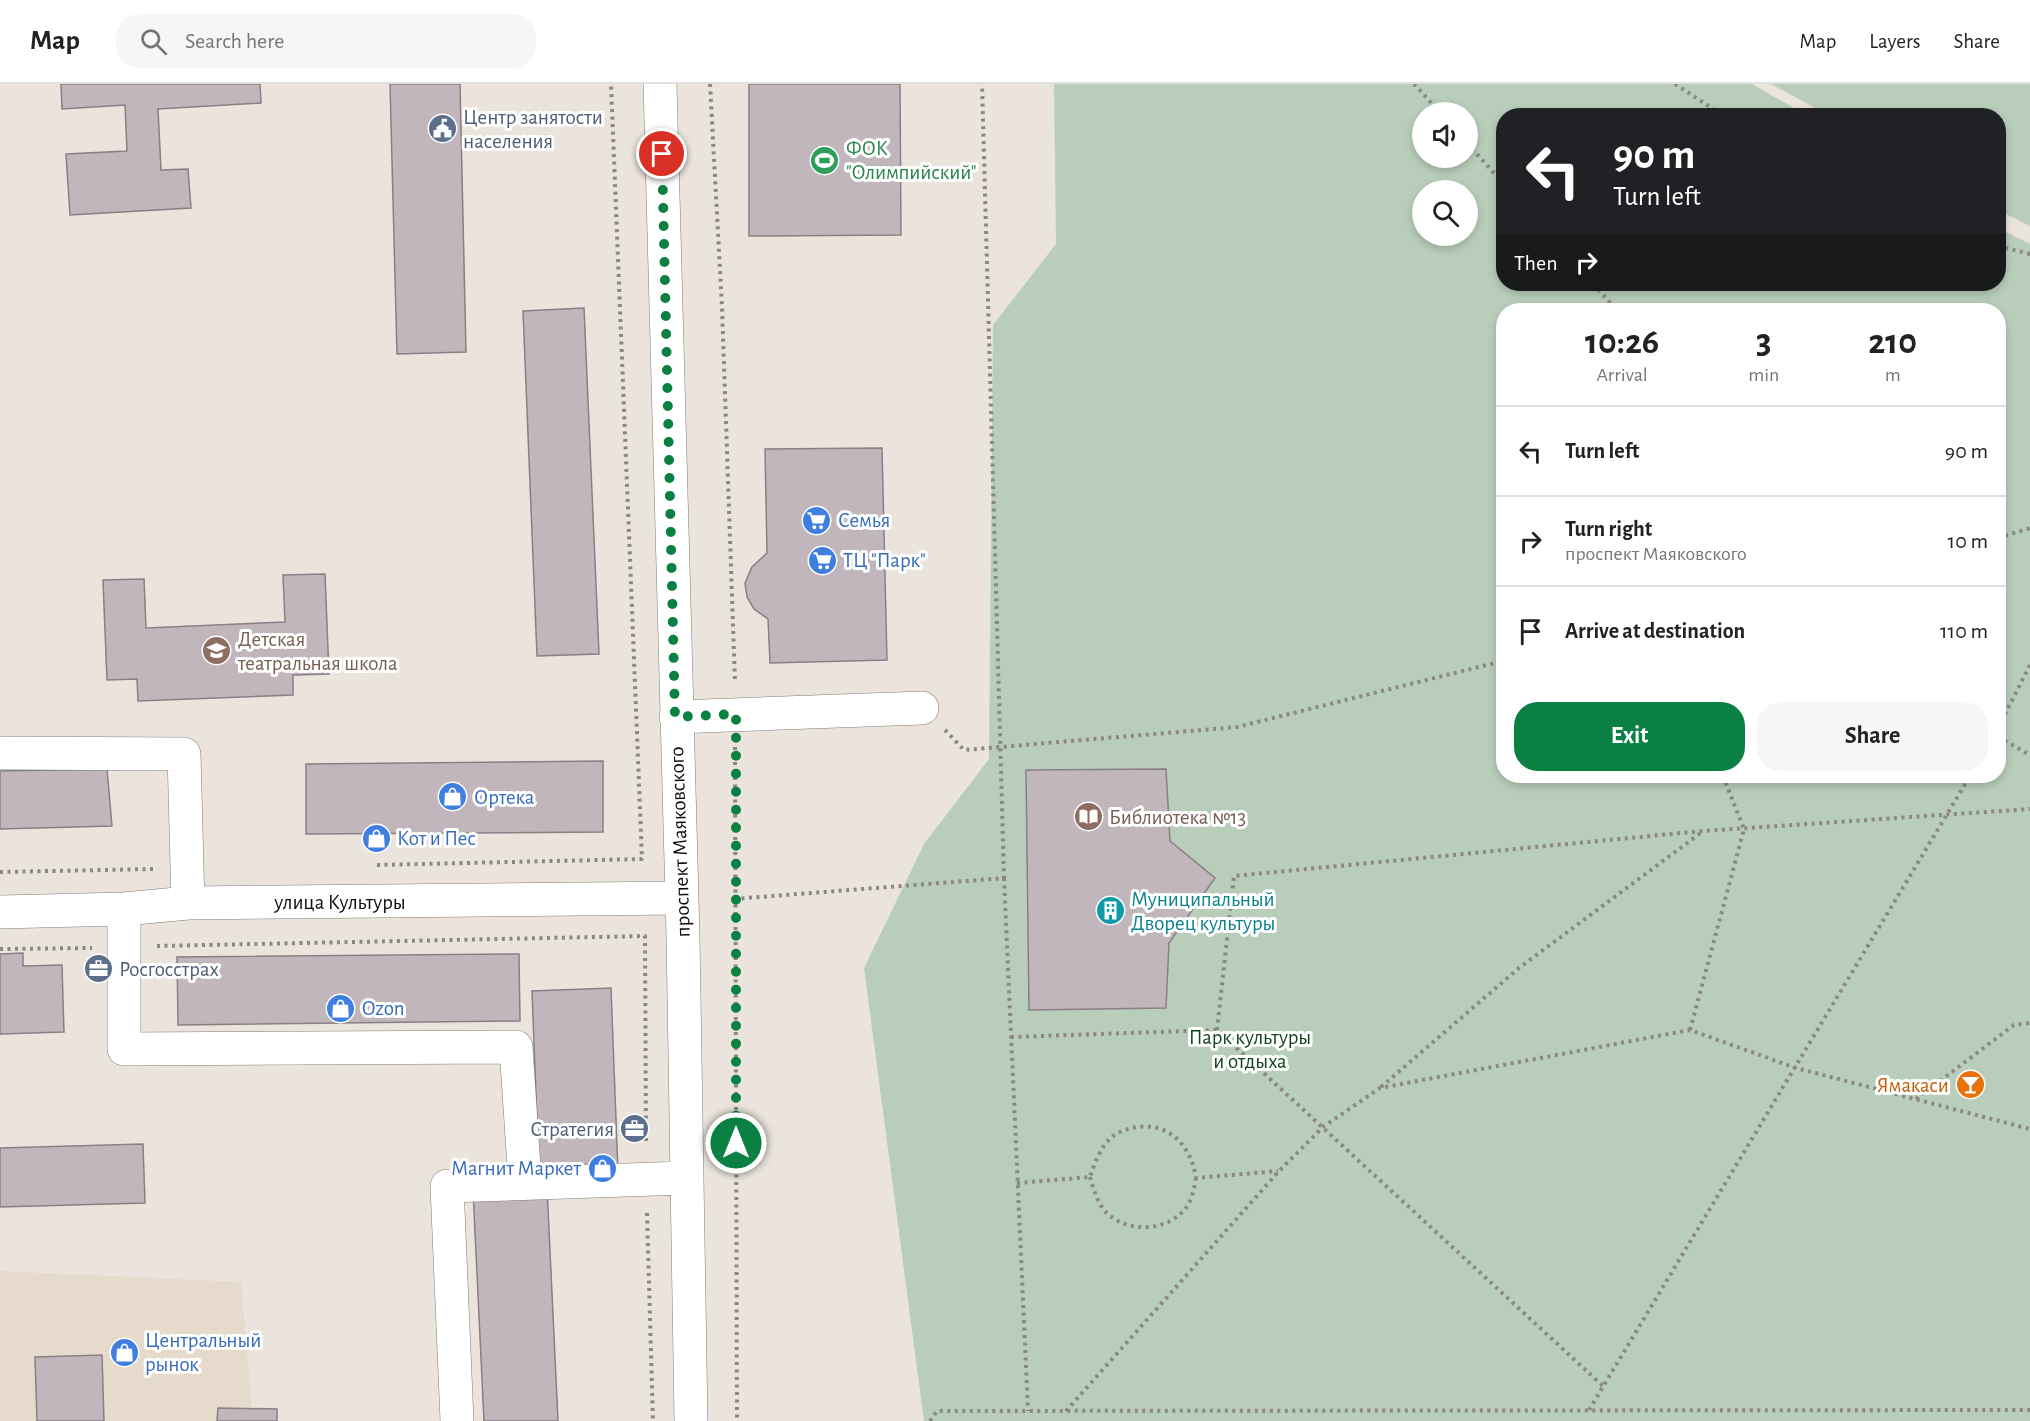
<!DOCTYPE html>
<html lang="en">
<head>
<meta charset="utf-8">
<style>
  :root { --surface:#fff; --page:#f6f6f6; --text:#222; --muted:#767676; --line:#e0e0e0; --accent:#0b8043 }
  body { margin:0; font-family:"Alegreya Sans",sans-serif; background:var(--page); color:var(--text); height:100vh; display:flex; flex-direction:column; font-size:22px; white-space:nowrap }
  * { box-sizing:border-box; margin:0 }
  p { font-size:20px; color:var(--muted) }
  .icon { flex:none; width:33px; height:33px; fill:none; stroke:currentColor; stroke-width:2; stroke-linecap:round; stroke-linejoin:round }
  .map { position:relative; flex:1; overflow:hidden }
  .panel { position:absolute; left:1496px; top:219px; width:510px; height:480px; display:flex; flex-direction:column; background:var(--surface); border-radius:24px; box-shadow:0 3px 9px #0003 }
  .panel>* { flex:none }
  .hud { position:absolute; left:1496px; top:24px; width:510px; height:183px; border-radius:24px; box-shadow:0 3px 9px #0003; background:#202124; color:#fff; overflow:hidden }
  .controls { position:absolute; left:1412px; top:18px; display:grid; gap:12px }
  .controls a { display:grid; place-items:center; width:66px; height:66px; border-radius:50%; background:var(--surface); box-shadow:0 3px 9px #0003; font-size:30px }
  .pin { position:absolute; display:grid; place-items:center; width:51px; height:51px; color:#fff; margin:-26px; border:3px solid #fff; border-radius:50%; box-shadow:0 2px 6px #0007 }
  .me { position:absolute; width:66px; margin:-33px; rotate:0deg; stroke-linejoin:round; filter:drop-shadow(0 0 4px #0008) }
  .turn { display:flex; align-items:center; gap:21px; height:126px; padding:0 18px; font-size:27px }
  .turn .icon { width:78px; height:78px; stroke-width:2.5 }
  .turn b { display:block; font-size:42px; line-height:51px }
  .then { display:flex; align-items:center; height:57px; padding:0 18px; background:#0003; gap:12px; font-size:22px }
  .eta { display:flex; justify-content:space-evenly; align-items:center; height:102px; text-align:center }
  .eta b { font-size:36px; font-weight:700; line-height:42px }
  .action { display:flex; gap:12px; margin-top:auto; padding:12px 18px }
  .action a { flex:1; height:69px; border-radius:24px; background:var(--accent); color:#fff; font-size:24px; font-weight:700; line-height:69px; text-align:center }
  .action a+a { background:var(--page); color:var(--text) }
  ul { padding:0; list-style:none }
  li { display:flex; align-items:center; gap:18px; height:90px; padding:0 18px; border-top:2px solid var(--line) }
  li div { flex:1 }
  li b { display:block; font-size:22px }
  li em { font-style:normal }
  header { display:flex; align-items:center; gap:36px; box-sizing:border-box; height:84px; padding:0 30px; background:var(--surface); border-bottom:2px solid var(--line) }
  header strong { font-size:28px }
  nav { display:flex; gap:33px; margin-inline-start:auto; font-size:21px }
  .search { width:420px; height:54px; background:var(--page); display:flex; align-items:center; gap:15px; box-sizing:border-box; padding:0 21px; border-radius:24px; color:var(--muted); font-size:22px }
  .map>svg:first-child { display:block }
  .built { fill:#e5dacc }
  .green { fill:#b8ceba; fill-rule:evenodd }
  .building { fill:#c0b6bb; stroke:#897f84; stroke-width:1.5 }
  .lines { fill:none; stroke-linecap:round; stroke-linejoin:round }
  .minor-casing { stroke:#817b74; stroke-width:34 }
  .path { stroke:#8c8782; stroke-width:4; stroke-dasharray:3 4.5; stroke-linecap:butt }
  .minor { stroke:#fff; stroke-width:33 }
  .route { stroke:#0b8043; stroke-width:10; stroke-dasharray:0 18 }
  .labels { text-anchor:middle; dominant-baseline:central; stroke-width:6; stroke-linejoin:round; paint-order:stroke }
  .service-label { font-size:21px; fill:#4e5e75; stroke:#fff; text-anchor:start }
  .leisure-label { font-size:21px; fill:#27864d; stroke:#fff; text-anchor:start }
  .shop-label { font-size:21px; fill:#366cbe; stroke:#fff; text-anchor:start }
  .education-label { font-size:21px; fill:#785e54; stroke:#fff; text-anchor:start }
  .street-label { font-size:21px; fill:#110f0c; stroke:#fff }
  .culture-label { font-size:21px; fill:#0d838f; stroke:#fff; text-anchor:start }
  .park-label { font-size:21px; fill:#14461e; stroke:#fff }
  .food-label { font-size:21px; fill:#c56008; stroke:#fff; text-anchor:end }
</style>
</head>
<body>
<header>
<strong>Map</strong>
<div class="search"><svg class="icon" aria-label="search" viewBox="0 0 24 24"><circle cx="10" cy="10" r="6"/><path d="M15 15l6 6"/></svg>Search here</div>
<nav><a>Map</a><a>Layers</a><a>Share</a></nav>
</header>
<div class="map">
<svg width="2030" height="1337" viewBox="0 0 2030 1337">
  <rect width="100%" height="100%" fill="#ebe4dd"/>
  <!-- built -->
  <path class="built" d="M0 1187 241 1198 253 1337H0Z"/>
  <!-- green -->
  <path class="green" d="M1054 0H1752L1806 31 1503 32V200H1998V144L2030 160V1337H924L864 884 924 760 989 675 993 241 1056 160ZM1422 28H1467V74H1422ZM1422 106H1467V152H1422ZM1503 226H1998V692H1503Z
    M1771 0H2030V142L1998 126V32L1828 31Z"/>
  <!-- building -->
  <path class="building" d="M61 0H260L261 19 158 25 161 86 188 85 191 124 70 131 66 70 127 67 125 21 62 25Z
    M390 0H460L466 268 397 270Z
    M749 0H900L901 151 749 152Z
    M584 224 599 570 537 572 523 227Z
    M882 364 887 576 770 579 768 535 754 525 747 513 745 499 752 483 767 469 765 365Z
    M325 490 329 590 293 591V611L138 617 137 595 107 596 103 496 144 495 146 544 285 538 283 491Z
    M603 677V748L306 750V680Z
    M107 685 112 742 0 745V687Z
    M1166 685 1170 757 1215 794 1169 859 1166 924 1029 926 1026 686Z
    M23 869V882L62 881 64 948 0 950V870Z
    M519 870 520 937 178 941 177 873Z
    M611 904 618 1088 539 1091 532 907Z
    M143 1060 145 1119 0 1123V1064Z
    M547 1103 558 1337H484L473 1106Z
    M102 1271 104 1337H37L35 1273Z
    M218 1324 277 1325V1337H217Z"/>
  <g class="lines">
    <defs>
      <path id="minor" d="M660 0 683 852 691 1337
        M676 633 922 624
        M0 669 184 670 188 819
        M124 825V965L516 963 525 1099
        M0 828 124 825 188 819 681 814
        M457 1337 447 1102 685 1094"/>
    </defs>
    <!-- minor casing -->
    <use href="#minor" class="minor-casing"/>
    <!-- path -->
    <path class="path" d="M710 0 722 223 735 599
      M1414 0 1440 28
      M1675 0 1724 32
      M1467 59 1503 99
      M1998 162 2030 170
      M1593 200 1617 226
      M1998 454 2030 444
      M1998 644 2030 581
      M945 646 964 666 1237 643 1503 577
      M1998 653 2030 671
      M735 663 737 1337
      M377 781 642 775 611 0
      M0 788 154 785
      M1004 794 1028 1327
      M734 815 1004 794 982 0
      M157 862 645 852 646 1061
      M0 865 92 864
      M1217 946 1234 792 1702 747 2030 725
      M1690 946 1744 745 1723 692
      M1011 953 1217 946 1603 1302
      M1381 1003 1519 884 1702 748
      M1916 1015 2014 941 2030 939
      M1090 1093C1094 1106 1098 1122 1109 1131 1131 1149 1167 1147 1185 1125 1192 1117 1194 1105 1196 1094
      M1017 1099 1090 1093C1095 1078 1103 1055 1120 1048 1160 1031 1190 1055 1196 1094L1278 1087
      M647 1129 653 1337
      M1589 1326 1970 692
      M1066 1327 1279 1087 1323 1043 1380 1004 1690 946 1796 984 2030 1045
      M930 1337 937 1327 2030 1326"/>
    <!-- minor -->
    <use href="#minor" class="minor"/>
  </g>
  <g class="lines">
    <!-- route -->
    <path class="route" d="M662 70 675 633 736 630V1059"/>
  </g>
  <!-- icons -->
  <defs>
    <symbol id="civic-disc" viewBox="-11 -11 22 22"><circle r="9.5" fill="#5c6f8a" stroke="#fff"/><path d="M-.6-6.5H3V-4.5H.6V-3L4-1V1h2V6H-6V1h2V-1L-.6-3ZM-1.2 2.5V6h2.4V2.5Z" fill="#fff"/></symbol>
    <symbol id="stadium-disc" viewBox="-11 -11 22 22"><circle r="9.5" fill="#2e9e5b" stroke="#fff"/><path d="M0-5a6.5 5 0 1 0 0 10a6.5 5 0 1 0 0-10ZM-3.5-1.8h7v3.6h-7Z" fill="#fff"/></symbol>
    <symbol id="supermarket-disc" viewBox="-11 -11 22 22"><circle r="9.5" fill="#3f7fe0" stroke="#fff"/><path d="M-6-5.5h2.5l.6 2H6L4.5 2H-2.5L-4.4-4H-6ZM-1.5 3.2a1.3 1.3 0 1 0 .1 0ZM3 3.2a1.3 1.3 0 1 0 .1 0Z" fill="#fff"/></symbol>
    <symbol id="school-disc" viewBox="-11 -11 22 22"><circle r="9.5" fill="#8d6e63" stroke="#fff"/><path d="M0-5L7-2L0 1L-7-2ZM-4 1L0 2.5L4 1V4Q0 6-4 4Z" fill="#fff"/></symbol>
    <symbol id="shop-disc" viewBox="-11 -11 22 22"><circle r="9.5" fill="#3f7fe0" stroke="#fff"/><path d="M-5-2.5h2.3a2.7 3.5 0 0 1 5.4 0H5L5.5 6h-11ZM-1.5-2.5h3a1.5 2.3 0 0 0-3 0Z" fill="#fff"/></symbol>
    <symbol id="library-disc" viewBox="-11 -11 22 22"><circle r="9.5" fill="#8d6e63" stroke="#fff"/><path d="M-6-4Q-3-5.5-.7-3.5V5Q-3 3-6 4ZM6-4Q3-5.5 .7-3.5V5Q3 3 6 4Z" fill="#fff"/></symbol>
    <symbol id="building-disc" viewBox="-11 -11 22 22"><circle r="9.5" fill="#0f9aa8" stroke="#fff"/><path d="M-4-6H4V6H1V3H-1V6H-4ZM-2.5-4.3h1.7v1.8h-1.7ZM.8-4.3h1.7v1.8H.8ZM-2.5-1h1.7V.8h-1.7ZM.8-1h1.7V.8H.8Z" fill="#fff"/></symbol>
    <symbol id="office-disc" viewBox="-11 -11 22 22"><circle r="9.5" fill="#5c6f8a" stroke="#fff"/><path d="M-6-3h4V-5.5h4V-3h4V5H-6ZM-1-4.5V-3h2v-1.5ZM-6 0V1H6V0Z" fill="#fff"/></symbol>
    <symbol id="bar-disc" viewBox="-11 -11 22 22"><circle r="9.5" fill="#e8710a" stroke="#fff"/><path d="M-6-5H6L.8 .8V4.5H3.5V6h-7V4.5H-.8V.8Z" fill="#fff"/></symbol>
  </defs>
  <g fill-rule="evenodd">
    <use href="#civic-disc" x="426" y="28" width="33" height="33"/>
    <use href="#stadium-disc" x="808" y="60" width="33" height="33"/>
    <use href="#supermarket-disc" x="800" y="420" width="33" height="33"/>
    <use href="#supermarket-disc" x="806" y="460" width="33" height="33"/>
    <use href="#school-disc" x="200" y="550" width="33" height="33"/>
    <use href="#shop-disc" x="436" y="696" width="33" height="33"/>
    <use href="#library-disc" x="1072" y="716" width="33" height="33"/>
    <use href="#shop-disc" x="360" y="738" width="33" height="33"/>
    <use href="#building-disc" x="1094" y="810" width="33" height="33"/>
    <use href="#office-disc" x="82" y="868" width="33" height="33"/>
    <use href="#shop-disc" x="324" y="908" width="33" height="33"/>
    <use href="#bar-disc" x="1954" y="984" width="33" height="33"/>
    <use href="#office-disc" x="618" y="1028" width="33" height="33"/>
    <use href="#shop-disc" x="586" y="1068" width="33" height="33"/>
    <use href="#shop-disc" x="108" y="1252" width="33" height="33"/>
  </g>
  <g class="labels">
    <!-- service labels -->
    <g class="service-label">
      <text x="463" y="33">Центр занятости<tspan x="463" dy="24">населения</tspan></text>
      <text x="119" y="885">Росгосстрах</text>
      <text x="614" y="1045" text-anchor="end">Стратегия</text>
    </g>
    <!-- leisure labels -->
    <g class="leisure-label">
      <text x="846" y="64">ФОК<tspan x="846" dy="24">"Олимпийский"</tspan></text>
    </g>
    <!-- shop labels -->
    <g class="shop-label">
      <text x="838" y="436">Семья</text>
      <text x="843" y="476">ТЦ "Парк"</text>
      <text x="474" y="713">Ортека</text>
      <text x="397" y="754">Кот и Пес</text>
      <text x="362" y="924">Ozon</text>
      <text x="581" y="1084" text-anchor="end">Магнит Маркет</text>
      <text x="145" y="1256">Центральный<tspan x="145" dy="24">рынок</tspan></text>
    </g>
    <!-- education labels -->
    <g class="education-label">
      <text x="238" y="555">Детская<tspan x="238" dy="24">театральная школа</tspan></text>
      <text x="1109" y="733">Библиотека №13</text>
    </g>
    <!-- street labels -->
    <g class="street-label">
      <text transform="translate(680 758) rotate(-92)">проспект Маяковского</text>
      <text x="340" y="818">улица Культуры</text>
    </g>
    <!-- culture labels -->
    <g class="culture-label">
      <text x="1131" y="815">Муниципальный<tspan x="1131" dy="24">Дворец культуры</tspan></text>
    </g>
    <!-- park labels -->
    <g class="park-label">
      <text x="1250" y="953">Парк культуры<tspan x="1250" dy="24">и отдыха</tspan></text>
    </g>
    <!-- food labels -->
    <g class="food-label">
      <text x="1949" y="1001">Ямакаси</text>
    </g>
  </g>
</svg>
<div class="controls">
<a><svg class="icon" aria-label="sound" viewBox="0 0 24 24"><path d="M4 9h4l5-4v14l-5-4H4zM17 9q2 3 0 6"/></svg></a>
<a><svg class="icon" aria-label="search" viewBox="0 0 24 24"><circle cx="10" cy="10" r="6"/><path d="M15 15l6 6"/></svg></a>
</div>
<div class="pin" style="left:662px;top:70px;background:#d93025"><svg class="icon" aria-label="arrive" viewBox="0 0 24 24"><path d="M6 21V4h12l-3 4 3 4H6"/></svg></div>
<svg class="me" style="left:736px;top:1059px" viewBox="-20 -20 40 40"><circle r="17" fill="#0b8043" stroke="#fff" stroke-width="3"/><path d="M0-11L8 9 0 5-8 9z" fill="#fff"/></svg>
<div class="hud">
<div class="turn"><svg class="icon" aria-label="left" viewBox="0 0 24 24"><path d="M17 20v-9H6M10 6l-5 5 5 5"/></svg><div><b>90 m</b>Turn left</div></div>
<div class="then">Then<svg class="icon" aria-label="right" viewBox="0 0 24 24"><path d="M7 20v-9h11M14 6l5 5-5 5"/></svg></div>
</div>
<section class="panel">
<div class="eta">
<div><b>10:26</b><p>Arrival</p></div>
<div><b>3</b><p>min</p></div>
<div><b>210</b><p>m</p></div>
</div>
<ul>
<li><svg class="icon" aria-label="left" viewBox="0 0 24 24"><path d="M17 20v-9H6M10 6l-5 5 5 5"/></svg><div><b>Turn left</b></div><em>90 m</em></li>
<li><svg class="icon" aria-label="right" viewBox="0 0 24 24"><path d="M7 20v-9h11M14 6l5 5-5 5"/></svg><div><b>Turn right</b><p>проспект Маяковского</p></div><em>10 m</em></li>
<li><svg class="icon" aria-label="arrive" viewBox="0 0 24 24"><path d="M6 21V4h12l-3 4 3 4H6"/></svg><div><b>Arrive at destination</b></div><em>110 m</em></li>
</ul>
<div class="action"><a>Exit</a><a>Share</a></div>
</section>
</div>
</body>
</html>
